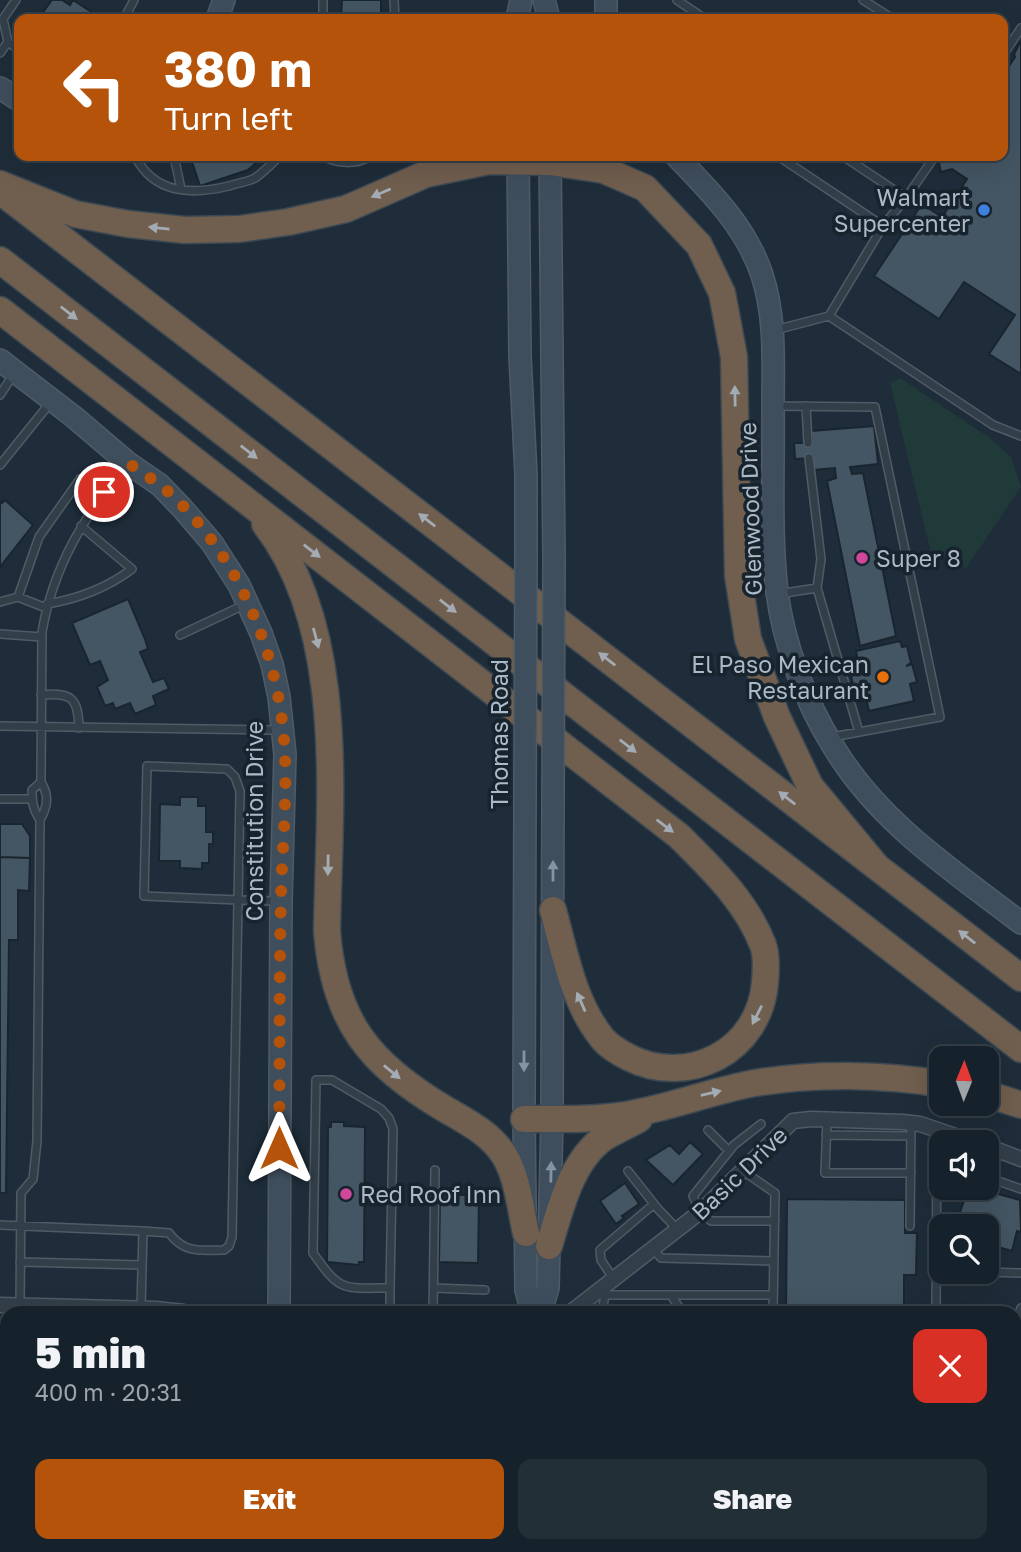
<!DOCTYPE html>
<html lang="en">
<head>
<meta charset="utf-8">
<style>
  :root { --surface:#16222b; --page:#232f37; --text:#f1f3f6; --muted:#9ea4a9; --line:#353f47; --accent:#b45309 }
  body { margin:0; font-family:"Golos Text",sans-serif; background:var(--page); color:var(--text); height:100vh; display:flex; flex-direction:column; font-size:26px; white-space:nowrap }
  * { box-sizing:border-box; margin:0 }
  p { font-size:23px; color:var(--muted) }
  .icon { flex:none; width:38px; height:38px; fill:none; stroke:currentColor; stroke-width:2; stroke-linecap:round; stroke-linejoin:round }
  .map { position:relative; flex:1; overflow:hidden }
  .sheet { position:absolute; left:0px; top:1306px; width:1022px; height:247px; display:flex; flex-direction:column; background:var(--surface); border-radius:21px 21px 0 0; box-shadow:0 7px 28px #0002,0 0 0 2px var(--line) }
  .sheet>* { flex:none }
  .banner { position:absolute; left:14px; top:14px; width:994px; height:147px; border-radius:14px; box-shadow:0 7px 28px #0002,0 0 0 2px var(--line); background:#b45309; color:#fff; overflow:hidden }
  .needle { width:46px; rotate:1deg }
  .buttons { position:absolute; left:929px; top:1046px; display:grid; gap:14px }
  .buttons a { display:grid; place-items:center; width:70px; height:70px; border-radius:14px; background:var(--surface); box-shadow:0 7px 28px #0002,0 0 0 2px var(--line); font-size:35px }
  .pin { position:absolute; display:grid; place-items:center; width:60px; height:60px; color:#fff; margin:-30px; border:4px solid #fff; border-radius:50%; box-shadow:0 2px 7px #0007 }
  .me { position:absolute; width:77px; margin:-38px; rotate:0deg; stroke-linejoin:round; filter:drop-shadow(0 0 5px #0008) }
  .turn { display:flex; align-items:center; gap:24px; height:147px; padding:0 35px; font-size:32px }
  .turn .icon { width:91px; height:91px; stroke-width:2.5 }
  .turn b { display:block; font-size:49px; line-height:60px }
  .round { display:grid; place-items:center; flex:none; width:74px; height:74px; border-radius:14px; background:var(--page) }
  .summary { display:flex; align-items:center; justify-content:space-between; height:119px; padding:0 35px }
  h1 { font-size:42px; font-weight:800; line-height:52px }
  .button { display:flex; gap:14px; margin-top:auto; padding:14px 35px }
  .button a { flex:1; height:80px; border-radius:14px; background:var(--accent); color:#fff; font-size:28px; font-weight:800; line-height:80px; text-align:center }
  .button a+a { background:var(--page); color:var(--text) }
  .map>svg:first-child { display:block }
  .green { fill:#203a39 }
  .building { fill:#445563; stroke:#19252f; stroke-width:2 }
  .lines { fill:none; stroke-linecap:round; stroke-linejoin:round }
  .lane-casing { stroke:#4f5c67; stroke-width:10 }
  .street-casing { stroke:#4f5c67; stroke-width:17 }
  .secondary-casing { stroke:#4f5c67; stroke-width:24 }
  .highway-casing { stroke:#3c4953; stroke-width:29 }
  .lane { stroke:#323f49; stroke-width:7 }
  .street { stroke:#323f49; stroke-width:14 }
  .secondary { stroke:#3f4e5d; stroke-width:21 }
  .highway { stroke:#705e4e; stroke-width:26 }
  .secondary-bridge-casing { stroke:#4f5c67; stroke-width:24; stroke-linecap:butt }
  .secondary-bridge { stroke:#3f4e5d; stroke-width:21 }
  .oneway { fill:#a3abb4 }
  .oneway2 { fill:#8694a1 }
  .route { stroke:#b45309; stroke-width:12; stroke-dasharray:0 21.6 }
  .shop-dot { fill:#3f7fe0; stroke:#17232d; stroke-width:2.5 }
  .hotel-dot { fill:#d1479c; stroke:#17232d; stroke-width:2.5 }
  .food-dot { fill:#e8710a; stroke:#17232d; stroke-width:2.5 }
  .labels { text-anchor:middle; dominant-baseline:central; stroke-width:7; stroke-linejoin:round; paint-order:stroke }
  .poi-label { font-size:23px; fill:#acb9c6; stroke:#17232d; text-anchor:end }
  .street-label { font-size:23px; fill:#acb9c6; stroke:#17232d }
</style>
</head>
<body>
<div class="map">
<svg width="1021" height="1552" viewBox="0 0 1021 1552">
  <rect width="100%" height="100%" fill="#1e2d39"/>
  <!-- green -->
  <path class="green" d="M900 378 990 438 1011 457 1021 487 966 568 930 549 890 383Z
    M805 1545H961L957 1552H747V1550L804 1551Z"/>
  <!-- building -->
  <path class="building" d="M52 0H62L70 5 73 0 93 13 90 17 92 19H38Z
    M342 0H381V19H341Z
    M1021 41V374L989 354 1015 315 964 282 939 319 874 276 922 204 942 217 967 179 952 169 941 172 939 164 945 156H1003V75L1015 57 1014 54Z
    M190 156H264L248 170 200 186Z
    M874 426 878 464 850 467 852 474 863 473 896 636 860 646 827 481 836 478 835 468 813 470V458L795 459 794 443H812L811 431Z
    M5 500 33 525 0 567V501L2 503Z
    M128 599 145 639 148 649 140 652 153 682 164 678 169 689 153 696 156 705 135 714 130 703 115 709 113 703 105 706 97 687 108 680 100 661 90 665 72 623Z
    M900 641 902 647 907 646 911 663 906 666 912 664 917 682 910 684 914 701 869 711 866 698 857 701 847 659 857 657 856 651Z
    M180 797H198V806H206V832H213V844H209V863H202V869L180 868V861H159L160 804 180 805Z
    M0 824H22L30 836V858L0 857Z
    M0 857 30 858 29 891 18 890V940H9L6 1193H0Z
    M331 1122H344V1126L365 1127 364 1262H359V1265L327 1262 328 1127H331Z
    M690 1142 703 1154 673 1185 646 1160 670 1145 679 1154Z
    M625 1183 639 1204 622 1216 624 1218 616 1224 600 1201Z
    M969 1188 990 1193 991 1192 1020 1200 1021 1232 1017 1231 1012 1251 987 1244V1227H965L967 1220 958 1217Z
    M440 1195H479L478 1263 439 1262Z
    M787 1199 905 1200V1233H917L916 1275H904V1312H786Z
    M1015 1443 1021 1444V1454L1015 1453Z
    M1015 1533 1021 1534V1542L1015 1541Z"/>
  <g class="lines">
    <defs>
      <path id="lane" d="M394 0 395 19
        M677 0 705 19
        M863 0 893 19
        M124 19 134 0
        M323 19V0
        M8 42 19 50
        M0 53 8 42 3 19 16 0
        M1003 55 1021 28
        M135 156C154 194 191 195 229 186 237 183 248 182 255 178 264 172 272 163 280 156
        M174 156 181 189
        M324 156C335 164 358 165 370 156
        M778 156 883 226 906 198
        M843 156 906 198 935 156
        M829 316 993 425 1021 436
        M775 330 829 316 883 226
        M0 395 13 375
        M774 406 875 407 940 717 832 737
        M806 406 808 443
        M0 465 50 403
        M817 588 859 732
        M778 594 817 588 821 559 809 458
        M0 602 18 597
        M47 604C77 599 108 587 132 569L81 526
        M46 608 18 597 39 537 80 479 103 493
        M0 634 42 637
        M180 635 244 605
        M41 695C72 692 78 698 79 728
        M0 726 279 730
        M41 782 32 790C32 803 33 809 40 820 48 806 49 795 41 782L42 632C53 567 85 514 127 464
        M0 799H32
        M827 1120 825 1173H911
        M761 1124 734 1145 693 1196 700 1212 711 1221H775
        M708 1130 729 1151
        M826 1135 911 1136
        M628 1171 658 1209 678 1230
        M743 1171 775 1193 773 1312
        M987 1177 1021 1189
        M0 1225 143 1231
        M910 1226 911 1123
        M653 1249 661 1258 774 1261
        M20 1262 142 1265
        M987 1272 1021 1273
        M613 1278 601 1260 600 1250 654 1204
        M603 1286 605 1295H773
        M434 1288 485 1290
        M671 1295 682 1312
        M20 1305 21 1193 33 1179 37 1141 40 820
        M141 1308 143 1231 169 1233C185 1254 200 1250 224 1250L229 1246 232 1237 238 900 144 896 147 766 227 769 235 777 240 791 238 900 280 901
        M390 1312V1288L393 1129 389 1118 381 1109 332 1080H316L313 1253C341 1293 343 1288 390 1288
        M433 1312 435 1170
        M602 1312 605 1295
        M936 1312 937 1131
        M1015 1324 1021 1308
        M972 1552 973 1545"/>
      <path id="street" d="M987 1146 1021 1159
        M0 1305 156 1309 184 1312
        M571 1312 700 1212 793 1121 811 1119 903 1122 920 1124 976 1143"/>
      <path id="secondary" d="M544 0 549 19
        M217 19 224 0
        M517 19 521 0
        M606 19V0
        M0 88 19 100
        M518 156 520 356 526 475V557
        M550 156 554 560
        M676 156C710 191 746 227 762 275 776 318 773 362 773 407 774 468 770 531 777 592 784 645 805 701 833 746 879 823 951 869 1021 923
        M0 360 74 417 128 463 160 485 182 508 212 543 239 585 261 633 272 664 279 697 285 754 281 901 279 1312
        M525 797 524 1119 526 1290 532 1312
        M541 1312 548 1288 552 1119 553 796
        M533 1552V1545"/>
      <path id="highway" d="M0 184 75 214 128 224 185 230 239 229 288 222 346 209 426 174 489 161 550 162 604 170 645 188 699 245 722 293 734 357 738 575 748 639 777 717 810 786 877 867
        M8 197 1021 978
        M0 260 1021 1049
        M0 310 679 836C712 869 746 901 763 945 767 956 766 971 765 982 760 1051 688 1088 628 1057 619 1052 608 1046 602 1038 573 1002 565 953 553 910
        M265 524C348 631 329 803 327 931 334 1021 369 1064 445 1109 467 1122 490 1133 504 1155 518 1178 520 1207 526 1233
        M987 1094 1021 1105
        M524 1119C558 1119 591 1120 625 1115 669 1108 711 1091 755 1083 815 1073 882 1074 942 1084
        M549 1246C560 1210 571 1160 605 1137 616 1131 628 1125 639 1119"/>
    </defs>
    <!-- lane casing -->
    <use href="#lane" class="lane-casing"/>
    <!-- street casing -->
    <use href="#street" class="street-casing"/>
    <!-- secondary casing -->
    <use href="#secondary" class="secondary-casing"/>
    <!-- highway casing -->
    <use href="#highway" class="highway-casing"/>
    <!-- lane -->
    <use href="#lane" class="lane"/>
    <!-- street -->
    <use href="#street" class="street"/>
    <!-- secondary -->
    <use href="#secondary" class="secondary"/>
    <!-- highway -->
    <use href="#highway" class="highway"/>
    <defs>
      <path id="secondary-bridge" d="M553 796 554 560
        M525 797 526 557"/>
    </defs>
    <!-- secondary-bridge casing -->
    <use href="#secondary-bridge" class="secondary-bridge-casing"/>
    <!-- secondary-bridge -->
    <use href="#secondary-bridge" class="secondary-bridge"/>
  </g>
  <!-- one-way arrows -->
  <defs><path id="oneway-solid" d="M-6-.8H1V-3.2L6.5 0L1 3.2V.8H-6Z" transform="scale(1.75)"/></defs>
  <g class="oneway">
    <use href="#oneway-solid" transform="translate(381 193) rotate(157)"/>
    <use href="#oneway-solid" transform="translate(159 228) rotate(-174)"/>
    <use href="#oneway-solid" transform="translate(69 313) rotate(38)"/>
    <use href="#oneway-solid" transform="translate(735 396) rotate(-91)"/>
    <use href="#oneway-solid" transform="translate(249 452) rotate(38)"/>
    <use href="#oneway-solid" transform="translate(427 520) rotate(-142)"/>
    <use href="#oneway-solid" transform="translate(312 551) rotate(38)"/>
    <use href="#oneway-solid" transform="translate(448 606) rotate(38)"/>
    <use href="#oneway-solid" transform="translate(316 638) rotate(75)"/>
    <use href="#oneway-solid" transform="translate(607 659) rotate(-142)"/>
    <use href="#oneway-solid" transform="translate(628 746) rotate(38)"/>
    <use href="#oneway-solid" transform="translate(787 798) rotate(-142)"/>
    <use href="#oneway-solid" transform="translate(665 826) rotate(37)"/>
    <use href="#oneway-solid" transform="translate(328 865) rotate(91)"/>
    <use href="#oneway-solid" transform="translate(967 937) rotate(-142)"/>
    <use href="#oneway-solid" transform="translate(581 1002) rotate(-114)"/>
    <use href="#oneway-solid" transform="translate(757 1015) rotate(117)"/>
    <use href="#oneway-solid" transform="translate(392 1072) rotate(39)"/>
    <use href="#oneway-solid" transform="translate(711 1093) rotate(-13)"/>
  </g>
  <g class="oneway2">
    <use href="#oneway-solid" transform="translate(553 871) rotate(-90)"/>
    <use href="#oneway-solid" transform="translate(524 1061) rotate(90)"/>
    <use href="#oneway-solid" transform="translate(551 1172) rotate(-89)"/>
  </g>
  <g class="lines">
    <!-- route -->
    <path class="route" d="M104 492 128 463C138 470 149 477 159 484 230 541 274 640 283 729 289 785 282 843 281 899 279 982 280 1065 279 1148"/>
  </g>
  <!-- markers -->
  <circle class="shop-dot" cx="984" cy="210" r="7"/>
  <g class="hotel-dot">
    <circle cx="862" cy="558" r="7"/>
    <circle cx="346" cy="1194" r="7"/>
  </g>
  <circle class="food-dot" cx="883" cy="677" r="7"/>
  <g class="labels">
    <!-- poi labels -->
    <g class="poi-label">
      <text x="970" y="197">Walmart<tspan x="970" dy="26">Supercenter</tspan></text>
      <text x="876" y="558" text-anchor="start">Super 8</text>
      <text x="869" y="664">El Paso Mexican<tspan x="869" dy="26">Restaurant</tspan></text>
      <text x="360" y="1194" text-anchor="start">Red Roof Inn</text>
    </g>
    <!-- street labels -->
    <g class="street-label">
      <text transform="translate(750 509) rotate(-92)">Glenwood Drive</text>
      <text transform="translate(499 734) rotate(-90)">Thomas Road</text>
      <text transform="translate(254 821) rotate(-90)">Constitution Drive</text>
      <text transform="translate(739 1173) rotate(-44)">Basic Drive</text>
    </g>
  </g>
</svg>
<div class="buttons">
<a><svg class="needle" viewBox="-14 -14 28 28"><path d="M0-13l5 13h-10z" fill="#e53935"/><path d="M0 13l5-13h-10z" fill="#9ea4a9"/></svg></a>
<a><svg class="icon" aria-label="sound" viewBox="0 0 24 24"><path d="M4 9h4l5-4v14l-5-4H4zM17 9q2 3 0 6"/></svg></a>
<a><svg class="icon" aria-label="search" viewBox="0 0 24 24"><circle cx="10" cy="10" r="6"/><path d="M15 15l6 6"/></svg></a>
</div>
<div class="pin" style="left:104px;top:492px;background:#d93025"><svg class="icon" aria-label="arrive" viewBox="0 0 24 24"><path d="M6 21V4h12l-3 4 3 4H6"/></svg></div>
<svg class="me" style="left:279px;top:1148px" viewBox="-20 -20 40 40"><path d="M0-17L14 15 0 8-14 15z" fill="#b45309" stroke="#fff" stroke-width="4"/></svg>
<div class="banner">
<div class="turn"><svg class="icon" aria-label="left" viewBox="0 0 24 24"><path d="M17 20v-9H6M10 6l-5 5 5 5"/></svg><div><b>380 m</b>Turn left</div></div>
</div>
<section class="sheet">
<div class="summary"><div><h1>5 min</h1><p>400 m · 20:31</p></div><a class="round" style="background:#d93025;color:#fff"><svg class="icon" aria-label="close" viewBox="0 0 24 24"><path d="M6 6l12 12M18 6L6 18"/></svg></a></div>
<div class="button"><a>Exit</a><a>Share</a></div>
</section>
</div>
</body>
</html>
